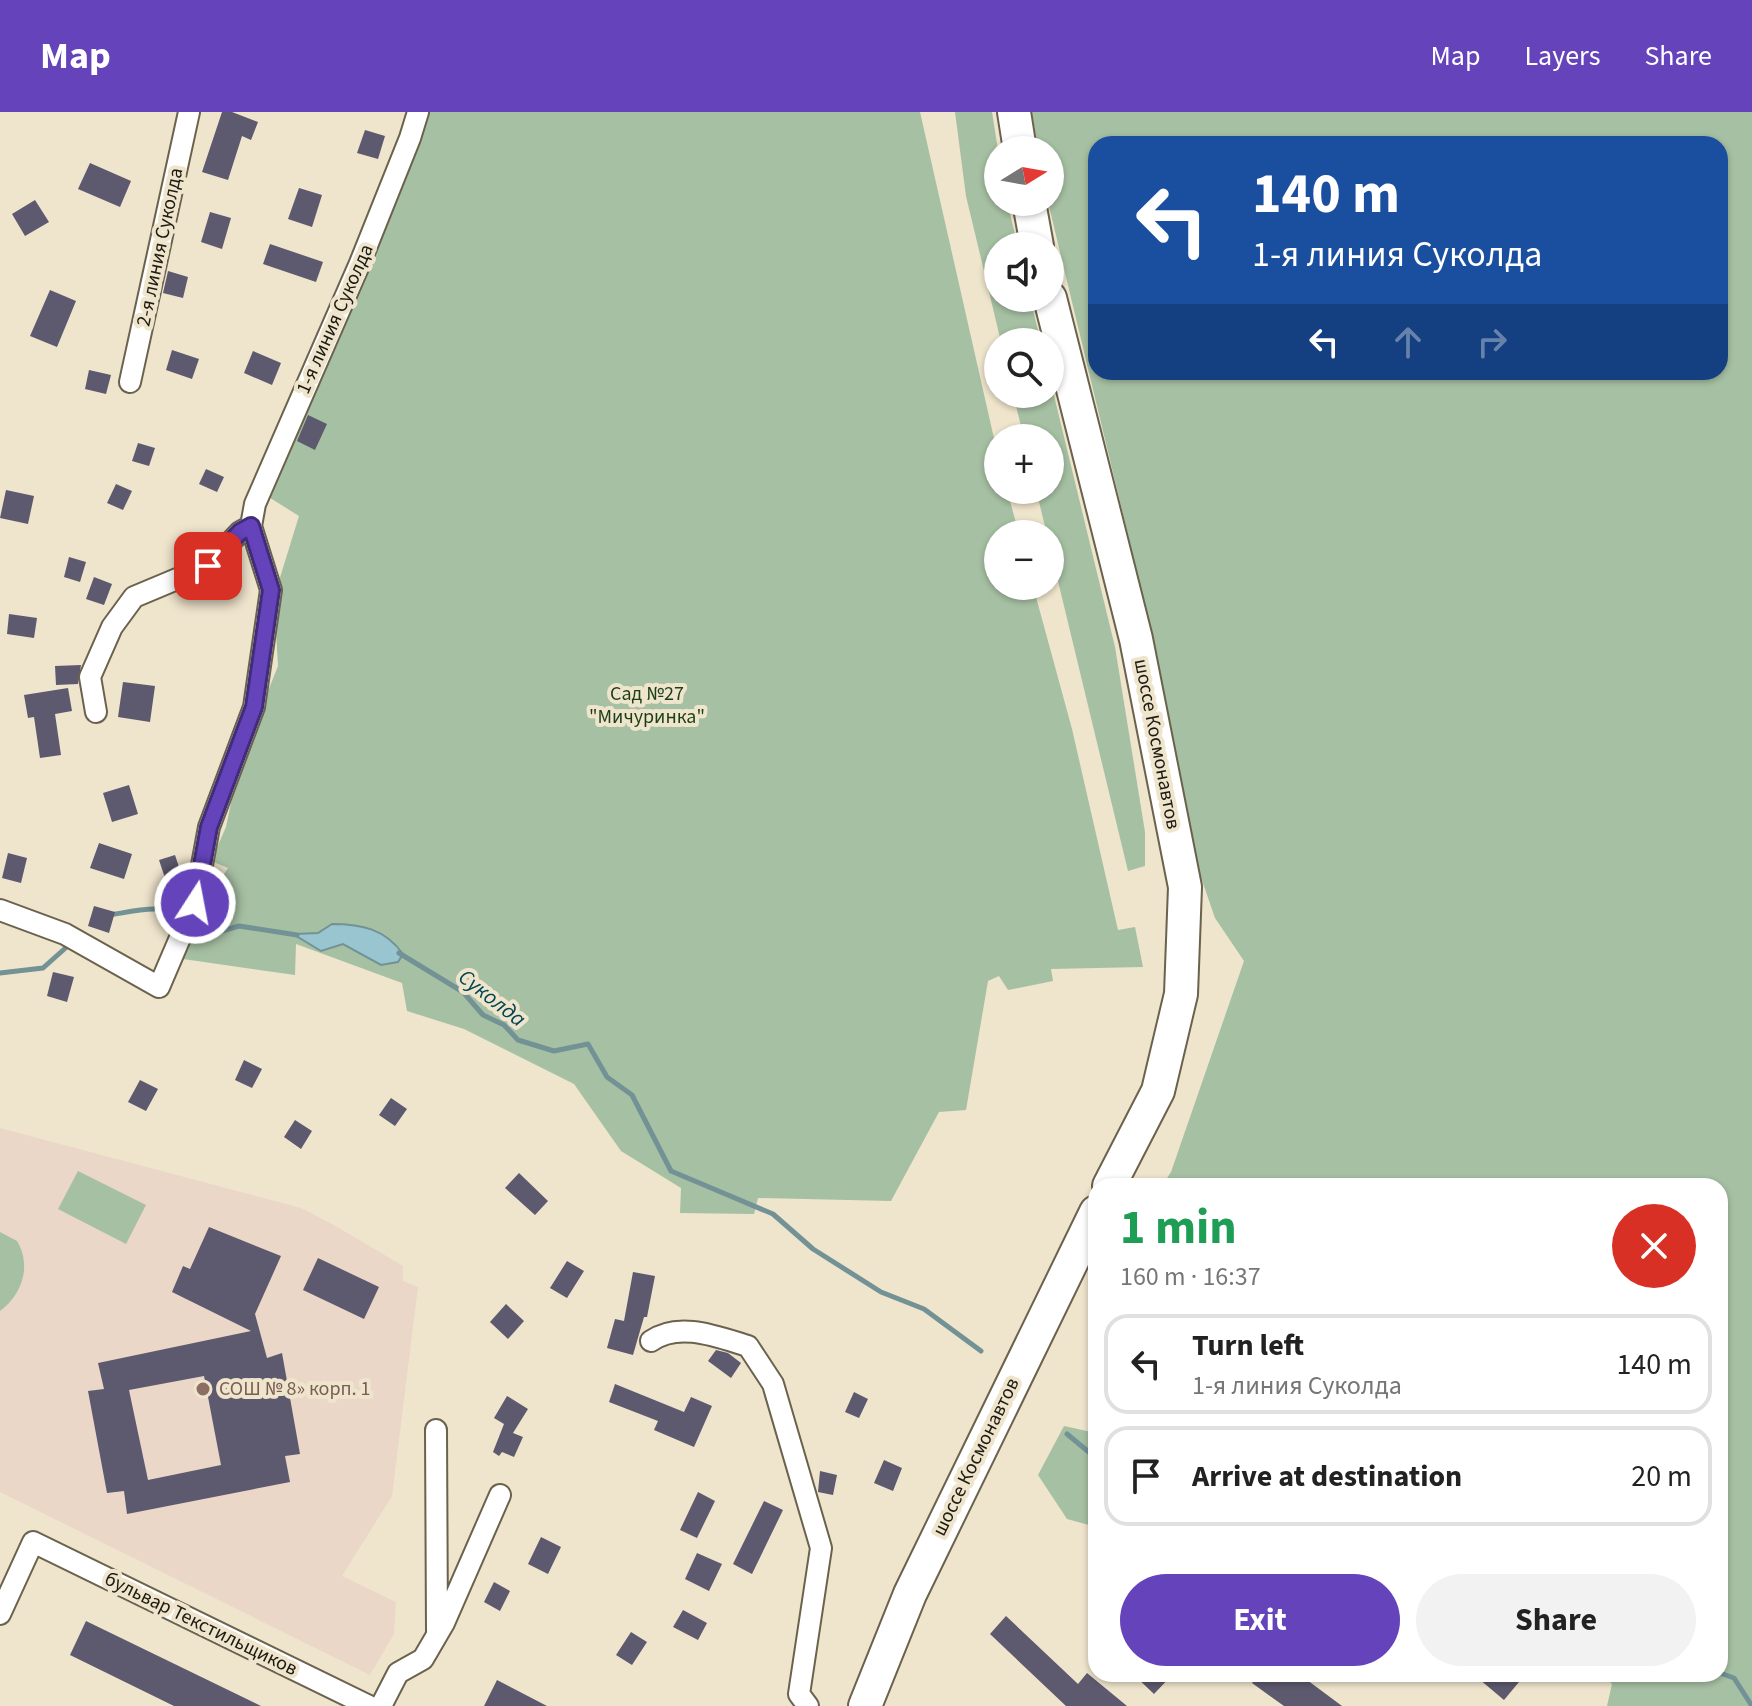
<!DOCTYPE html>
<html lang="en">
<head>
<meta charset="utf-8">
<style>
  :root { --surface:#fff; --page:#f2f2f2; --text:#222; --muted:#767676; --line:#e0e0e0; --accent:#6443bb }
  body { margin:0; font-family:"Source Sans 3",sans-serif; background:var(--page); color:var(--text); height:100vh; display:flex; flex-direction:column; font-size:30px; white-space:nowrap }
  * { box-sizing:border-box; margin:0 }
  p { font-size:26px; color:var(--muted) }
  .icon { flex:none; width:44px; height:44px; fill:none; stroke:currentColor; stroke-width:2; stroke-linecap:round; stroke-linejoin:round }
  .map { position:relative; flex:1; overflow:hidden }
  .sheet { position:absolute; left:1088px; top:1066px; width:640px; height:504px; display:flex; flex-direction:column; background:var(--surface); border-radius:24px; box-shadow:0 2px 6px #0004 }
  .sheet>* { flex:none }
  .banner { position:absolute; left:1088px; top:24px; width:640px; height:244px; border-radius:24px; box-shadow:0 2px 6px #0004; background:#1a4fa0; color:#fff; overflow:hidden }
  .needle { width:52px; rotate:79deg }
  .buttons { position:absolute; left:984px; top:24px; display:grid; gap:16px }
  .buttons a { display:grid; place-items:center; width:80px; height:80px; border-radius:50%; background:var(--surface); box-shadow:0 2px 6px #0004; font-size:40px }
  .pin { position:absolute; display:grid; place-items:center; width:68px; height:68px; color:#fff; margin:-34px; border-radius:16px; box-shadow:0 4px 12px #0006 }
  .me { position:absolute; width:88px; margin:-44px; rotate:11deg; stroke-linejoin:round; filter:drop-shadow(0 0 6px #0008) }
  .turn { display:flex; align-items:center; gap:28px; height:168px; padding:0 32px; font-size:36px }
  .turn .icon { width:104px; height:104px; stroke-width:2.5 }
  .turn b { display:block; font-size:56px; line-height:68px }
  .lanes { display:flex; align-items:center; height:76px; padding:0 32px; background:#0003; justify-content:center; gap:40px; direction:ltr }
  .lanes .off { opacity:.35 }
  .round { display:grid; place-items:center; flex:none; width:84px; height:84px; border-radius:42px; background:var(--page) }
  .headline { display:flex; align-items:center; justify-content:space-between; height:136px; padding:0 32px }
  h1 { font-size:48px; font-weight:700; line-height:60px; color:#1e9e55 }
  .action { display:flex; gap:16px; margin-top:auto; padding:16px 32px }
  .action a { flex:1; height:92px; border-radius:48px; background:var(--accent); color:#fff; font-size:32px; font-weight:700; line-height:92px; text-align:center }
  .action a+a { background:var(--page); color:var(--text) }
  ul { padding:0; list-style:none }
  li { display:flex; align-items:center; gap:24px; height:100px; margin:0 16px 12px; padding:0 16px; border:4px solid var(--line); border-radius:24px }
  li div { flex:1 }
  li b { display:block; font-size:30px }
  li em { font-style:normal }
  header { display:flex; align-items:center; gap:48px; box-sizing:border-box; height:112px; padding:0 40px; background:var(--accent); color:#fff }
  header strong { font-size:38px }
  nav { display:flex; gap:44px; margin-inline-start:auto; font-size:28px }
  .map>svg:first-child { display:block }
  .education { fill:#ebd7c8 }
  .green { fill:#a6c0a3; fill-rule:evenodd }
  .water { fill:#98c5cf; stroke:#739296; stroke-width:2 }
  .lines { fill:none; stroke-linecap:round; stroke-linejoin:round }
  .stream { stroke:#739296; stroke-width:5 }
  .building { fill:#5d596e; fill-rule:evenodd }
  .minor-casing { stroke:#6b624d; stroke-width:24 }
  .primary-casing { stroke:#6b624d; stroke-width:36 }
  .minor { stroke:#fff; stroke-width:20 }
  .primary { stroke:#fff; stroke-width:32 }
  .route-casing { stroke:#412c7a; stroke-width:20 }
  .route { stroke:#6443bb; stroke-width:14 }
  .education-dot { fill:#8d6e63; stroke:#efe4cc; stroke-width:3 }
  .labels { text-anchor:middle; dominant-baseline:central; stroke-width:8; stroke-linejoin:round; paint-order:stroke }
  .street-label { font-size:20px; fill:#1d1a11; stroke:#efe4cc }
  .park-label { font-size:20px; fill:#193f17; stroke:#efe4cc }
  .education-label { font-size:20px; fill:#785e54; stroke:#efe4cc; text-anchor:start }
  .water-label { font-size:22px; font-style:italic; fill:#004652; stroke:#efe4cc }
</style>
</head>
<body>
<header>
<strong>Map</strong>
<nav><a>Map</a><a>Layers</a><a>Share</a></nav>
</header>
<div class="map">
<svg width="1752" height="1594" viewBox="0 0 1752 1594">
  <rect width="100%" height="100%" fill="#efe4cc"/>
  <!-- education -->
  <path class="education" d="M0 1016 301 1096 334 1113 403 1154V1169L418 1175 392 1384 342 1464 396 1490 394 1522 370 1563 0 1380Z"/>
  <!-- green -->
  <path class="green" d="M428 0H920L998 344V378H1007L1019 422H998V474H1033L1072 617 1118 818 1135 815 1143 855 1051 857 1053 869 1008 878 999 864 988 869 966 998 939 1000 891 1089 758 1086 754 1102 680 1101 681 1076 621 1039 574 972 464 917 407 899 402 871 296 832 295 863 183 847 210 772 216 774 228 756 211 749 226 715 239 652 278 554 274 485 299 404 267 384 293 321 337 233Z
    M955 0H992L998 38V90H1007L1018 134H998V186H1030L1041 230H1001L966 84Z
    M1032 0H1752V1594H1607L1612 1572 1603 1562H1720V1074H1162L1171 1060 1244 849 1215 806 1184 716 1153 527 1048 90H1050V38H1038ZM1096 32H1720V260H1096Z
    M1050 267 1115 535 1145 720V754L1128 759 1050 436V422H1047L1036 378H1050V326H1024L1013 282H1050Z
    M78 1059 146 1093 126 1132 58 1097Z
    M0 1120 17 1129C32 1154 22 1183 0 1199Z
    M1064 1314 1096 1321V1415L1067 1407 1038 1363Z"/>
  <!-- water -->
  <path class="water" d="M332 812C362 812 385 817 403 842L398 850 381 853 343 832 321 839 293 822 318 821Z"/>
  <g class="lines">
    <!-- stream -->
    <path class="stream" d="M110 803C135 799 163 791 185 805
      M193 811 201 825 239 814 297 823
      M399 841 463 880 483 903 504 913 518 928 554 939 588 932 607 965 632 983 671 1059 773 1102 813 1137 881 1180 924 1197 981 1239
      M0 861 43 856 70 832
      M1067 1322 1096 1346
      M1720 1561 1734 1566 1752 1594"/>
  </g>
  <!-- building -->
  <path class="building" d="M222 0H232L258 10 251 28 242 24 228 68 202 60Z
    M365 18 385 24 378 47 357 41Z
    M90 51 131 69 120 95 78 77Z
    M299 76 322 83 312 115 288 107Z
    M35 88 49 110 25 124 12 102Z
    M210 100 231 106 222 137 201 130Z
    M270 132 323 150 316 170 263 152Z
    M168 159 188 165 183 186 163 181Z
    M50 178 76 189 57 235 30 224Z
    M172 238 199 247 192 267 166 258Z
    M253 239 281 251 272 273 244 261Z
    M89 258 111 263 106 282 85 277Z
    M308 303 327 312 315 338 297 329Z
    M138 331 155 336 149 354 132 349Z
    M206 357 224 365 217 380 199 372Z
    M116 372 132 379 123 398 107 391Z
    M6 378 34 384 28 412 0 406Z
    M69 445 86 450 80 470 64 465Z
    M94 465 112 472 104 493 86 487Z
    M9 502 37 506 34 526 7 522Z
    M81 553 78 572 56 573 55 554Z
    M123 570 155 574 150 610 118 605Z
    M68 576 72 599 55 602 61 643 40 646 34 605 28 606 24 583Z
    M129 673 138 702 112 710 103 681Z
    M99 731 132 742 124 767 90 756Z
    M8 741 27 746 21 771 2 766Z
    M175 743 182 764 166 769 159 748Z
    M94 794 115 800 109 821 88 814Z
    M53 860 74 865 67 890 47 884Z
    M244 948 262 957 252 976 235 968Z
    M140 968 158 977 146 999 128 990Z
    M391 986 407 997 395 1014 379 1003Z
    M295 1008 312 1019 301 1037 284 1025Z
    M519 1061 548 1089 535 1103 505 1076Z
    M209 1115 281 1144 255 1202 267 1246 282 1241 300 1342 285 1344 290 1370 127 1402 124 1379 107 1381 88 1279 104 1277 98 1251 251 1219 172 1180 183 1154 190 1157ZM204 1264 221 1353 148 1368 129 1278Z
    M318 1146 379 1175 364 1207 303 1178Z
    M567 1149 584 1159 567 1186 550 1176Z
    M633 1160 655 1164 647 1205H644L633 1243 607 1236 615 1207 624 1209Z
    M506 1192 524 1209 508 1227 490 1210Z
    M716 1238 728 1241 741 1251 731 1266 708 1249Z
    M615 1272 684 1300 691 1285 712 1294 694 1335 654 1318 658 1309 609 1290Z
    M854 1280 868 1287 859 1306 845 1300Z
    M507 1284 528 1297 513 1321 523 1325 514 1345 502 1340 499 1344 493 1340 504 1312 494 1306Z
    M884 1348 902 1356 893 1379 874 1371Z
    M820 1359 837 1363 833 1383 818 1380Z
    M698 1380 715 1389 697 1426 680 1418Z
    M764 1389 783 1398 752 1462 733 1452Z
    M541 1425 561 1435 548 1462 528 1452Z
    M697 1441 722 1452 709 1479 685 1467Z
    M494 1470 510 1479 500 1499 484 1490Z
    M683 1498 707 1511 698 1528 673 1515Z
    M1006 1504 1078 1572 1087 1561 1127 1594H1066L990 1522Z
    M86 1509 261 1594H174L70 1543Z
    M631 1520 647 1530 632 1553 616 1543Z
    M1133 1562H1173L1154 1582Z
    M1259 1562H1299L1342 1594H1284L1252 1571Z
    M1473 1562H1510L1519 1570 1504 1588Z
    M497 1568 547 1594H484Z"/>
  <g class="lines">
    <defs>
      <path id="minor" d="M130 270 189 0
        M96 600 90 565 112 515 134 485 208 454 240 420 251 414
        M0 798 65 822 159 875 195 791 209 715 254 595 271 478 251 414 255 392 360 151 410 26 418 0
        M651 1229C679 1209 718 1225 748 1234L773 1272 821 1436 799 1582 808 1594
        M436 1318 437 1519
        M0 1502 33 1430 369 1594
        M381 1594 398 1561 423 1547 444 1511 500 1383"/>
      <path id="primary" d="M1014 0 1020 38
        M1029 90 1037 134
        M1050 186 1136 527 1185 775 1181 882 1158 979 1109 1074
        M865 1594 910 1482 1096 1100"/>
    </defs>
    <!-- minor casing -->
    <use href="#minor" class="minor-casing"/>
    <!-- primary casing -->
    <use href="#primary" class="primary-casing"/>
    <!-- minor -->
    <use href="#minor" class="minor"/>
    <!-- primary -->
    <use href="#primary" class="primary"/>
  </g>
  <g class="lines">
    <defs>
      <path id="route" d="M195 791 209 715 254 595 271 478 251 414 240 420 208 454"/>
    </defs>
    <!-- route casing -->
    <use href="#route" class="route-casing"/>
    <!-- route -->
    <use href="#route" class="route"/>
  </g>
  <!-- markers -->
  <circle class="education-dot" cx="203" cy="1277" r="8"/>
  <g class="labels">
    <!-- street labels -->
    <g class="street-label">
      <text transform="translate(160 135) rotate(-78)">2-я линия Суколда</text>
      <text transform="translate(335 207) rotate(-66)">1-я линия Суколда</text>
      <text transform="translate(1157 632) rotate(79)">шоссе Космонавтов</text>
      <text transform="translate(976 1345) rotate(-64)">шоссе Космонавтов</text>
      <text transform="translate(201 1512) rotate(26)">бульвар Текстильщиков</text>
    </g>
    <!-- park labels -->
    <g class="park-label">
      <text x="647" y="582">Сад №27<tspan x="647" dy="23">"Мичуринка"</tspan></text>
    </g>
    <!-- education labels -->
    <g class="education-label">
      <text x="219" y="1277">СОШ № 8» корп. 1</text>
    </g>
    <!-- water labels -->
    <g class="water-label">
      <text transform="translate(492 886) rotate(38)">Суколда</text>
    </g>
  </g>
</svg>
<div class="buttons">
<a><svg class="needle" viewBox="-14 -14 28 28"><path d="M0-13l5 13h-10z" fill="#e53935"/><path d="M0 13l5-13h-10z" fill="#767676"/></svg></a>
<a><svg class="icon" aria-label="sound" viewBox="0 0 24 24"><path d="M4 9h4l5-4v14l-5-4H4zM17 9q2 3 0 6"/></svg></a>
<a><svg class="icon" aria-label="search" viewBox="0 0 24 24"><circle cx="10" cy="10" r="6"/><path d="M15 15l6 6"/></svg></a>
<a>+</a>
<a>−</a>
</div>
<div class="pin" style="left:208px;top:454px;background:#d93025"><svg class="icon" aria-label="arrive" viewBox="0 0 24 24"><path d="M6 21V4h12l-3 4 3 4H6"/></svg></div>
<svg class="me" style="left:195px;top:791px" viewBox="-20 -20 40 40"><circle r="17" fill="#6443bb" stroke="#fff" stroke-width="3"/><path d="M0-11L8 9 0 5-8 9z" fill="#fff"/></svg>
<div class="banner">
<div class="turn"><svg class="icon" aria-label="left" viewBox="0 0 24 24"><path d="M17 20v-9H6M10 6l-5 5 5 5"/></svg><div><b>140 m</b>1-я линия Суколда</div></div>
<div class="lanes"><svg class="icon" aria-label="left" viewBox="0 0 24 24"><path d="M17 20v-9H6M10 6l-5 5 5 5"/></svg><svg class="icon off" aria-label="ahead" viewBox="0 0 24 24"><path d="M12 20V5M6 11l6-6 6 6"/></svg><svg class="icon off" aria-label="right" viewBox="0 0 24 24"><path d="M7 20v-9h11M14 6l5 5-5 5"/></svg></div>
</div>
<section class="sheet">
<div class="headline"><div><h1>1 min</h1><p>160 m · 16:37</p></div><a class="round" style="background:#d93025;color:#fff"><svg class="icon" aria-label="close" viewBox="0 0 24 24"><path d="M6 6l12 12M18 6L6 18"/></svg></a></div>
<ul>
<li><svg class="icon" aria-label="left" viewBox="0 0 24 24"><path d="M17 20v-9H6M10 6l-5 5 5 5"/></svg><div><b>Turn left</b><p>1-я линия Суколда</p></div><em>140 m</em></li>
<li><svg class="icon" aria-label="arrive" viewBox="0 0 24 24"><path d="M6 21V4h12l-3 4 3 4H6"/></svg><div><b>Arrive at destination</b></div><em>20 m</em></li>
</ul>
<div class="action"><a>Exit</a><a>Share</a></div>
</section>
</div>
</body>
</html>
